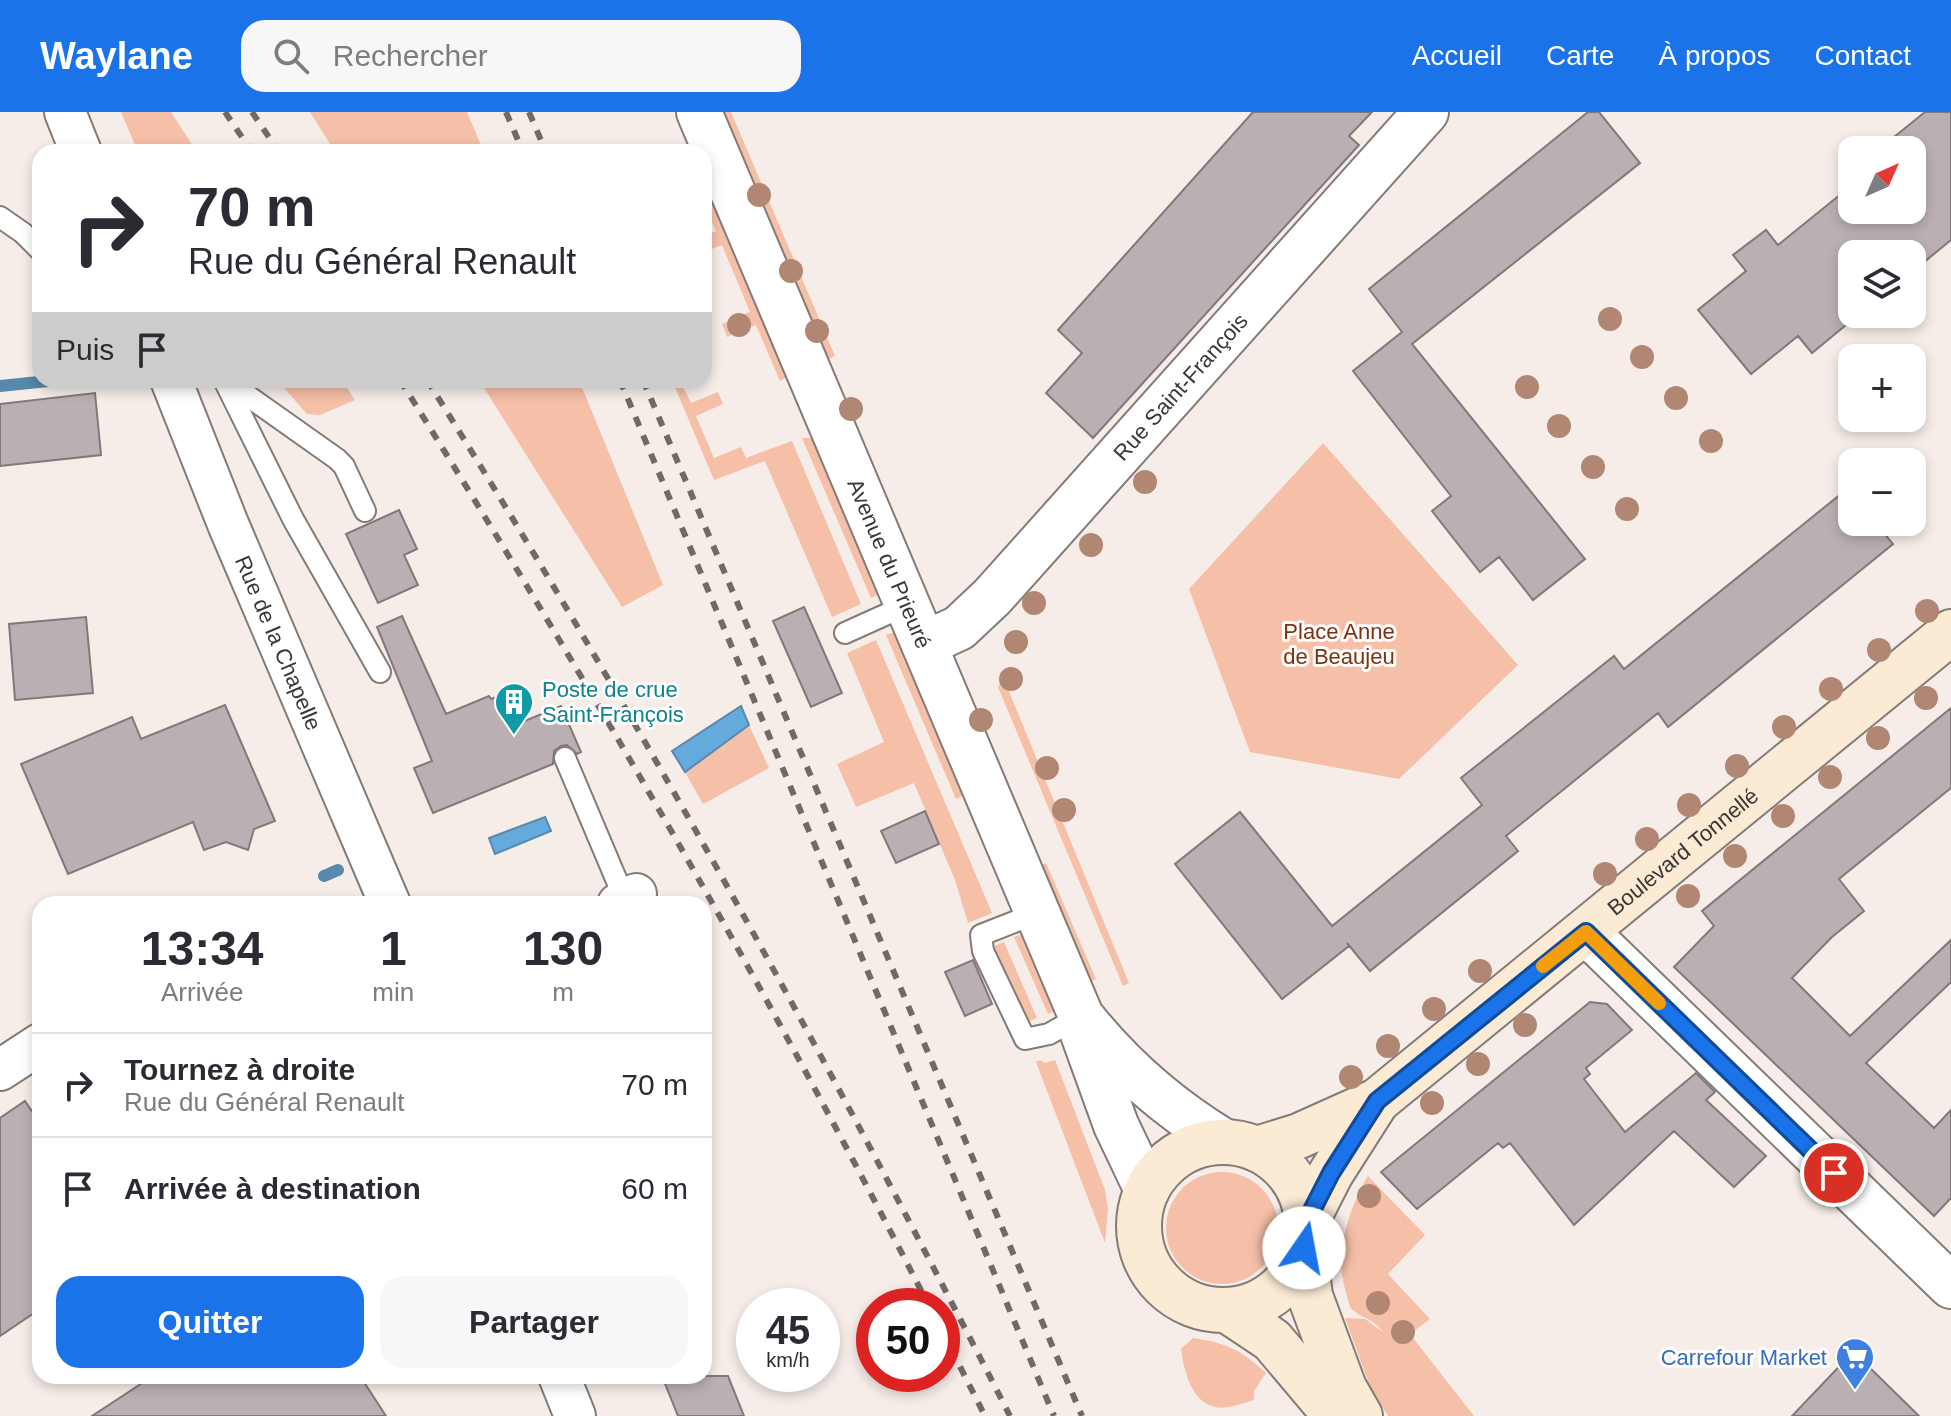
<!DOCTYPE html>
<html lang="fr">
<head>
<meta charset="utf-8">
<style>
  :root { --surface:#fff; --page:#f7f7f7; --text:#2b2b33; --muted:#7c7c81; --line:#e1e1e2; --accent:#1a73e8 }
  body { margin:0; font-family:Arial,sans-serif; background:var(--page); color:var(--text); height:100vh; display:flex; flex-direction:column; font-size:30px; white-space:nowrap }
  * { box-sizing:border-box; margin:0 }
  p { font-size:26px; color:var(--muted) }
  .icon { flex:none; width:44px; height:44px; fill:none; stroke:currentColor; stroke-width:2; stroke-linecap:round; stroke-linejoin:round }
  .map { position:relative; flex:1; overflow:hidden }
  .side { position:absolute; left:32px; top:784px; width:680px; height:488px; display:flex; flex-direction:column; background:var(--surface); border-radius:24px; box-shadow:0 4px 12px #0003 }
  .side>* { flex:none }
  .hud { position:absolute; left:32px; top:32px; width:680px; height:244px; border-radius:24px; box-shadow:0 4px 12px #0003; background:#fff; color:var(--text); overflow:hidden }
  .needle { width:52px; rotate:45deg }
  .fabs { position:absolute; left:1838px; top:24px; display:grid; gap:16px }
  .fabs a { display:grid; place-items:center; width:88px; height:88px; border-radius:16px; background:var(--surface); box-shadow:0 4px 12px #0003; font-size:40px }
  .speed { position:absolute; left:736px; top:1176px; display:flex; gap:16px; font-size:40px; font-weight:700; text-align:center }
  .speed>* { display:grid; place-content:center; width:104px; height:104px; border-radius:50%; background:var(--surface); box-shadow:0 4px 12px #0003; line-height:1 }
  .speed small { font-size:20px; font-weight:400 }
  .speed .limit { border:12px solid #d22; background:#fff; color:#111 }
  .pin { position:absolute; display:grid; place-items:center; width:68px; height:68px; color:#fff; margin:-34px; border:4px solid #fff; border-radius:50%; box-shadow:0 2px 8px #0007 }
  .me { position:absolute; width:88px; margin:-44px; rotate:12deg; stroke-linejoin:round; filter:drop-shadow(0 0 6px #0008) }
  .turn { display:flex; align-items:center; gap:28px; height:168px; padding:0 24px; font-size:36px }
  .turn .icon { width:104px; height:104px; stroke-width:2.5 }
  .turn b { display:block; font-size:56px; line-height:68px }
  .then { display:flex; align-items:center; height:76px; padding:0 24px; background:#0003; gap:16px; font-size:30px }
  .eta { display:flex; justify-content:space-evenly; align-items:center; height:136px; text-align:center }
  .eta b { font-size:48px; font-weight:700; line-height:56px }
  .primary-button { display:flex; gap:16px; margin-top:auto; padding:16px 24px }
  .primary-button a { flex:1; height:92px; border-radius:24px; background:var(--accent); color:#fff; font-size:32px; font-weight:700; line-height:92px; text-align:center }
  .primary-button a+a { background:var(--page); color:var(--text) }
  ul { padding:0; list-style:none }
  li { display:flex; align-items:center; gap:24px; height:104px; padding:0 24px; border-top:2px solid var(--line) }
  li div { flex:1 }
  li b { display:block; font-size:30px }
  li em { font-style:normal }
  header { display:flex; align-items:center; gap:48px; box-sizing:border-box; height:112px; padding:0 40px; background:var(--accent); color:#fff }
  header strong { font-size:38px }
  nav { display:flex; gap:44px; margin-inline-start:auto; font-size:28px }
  .search { width:560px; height:72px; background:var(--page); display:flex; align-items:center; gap:20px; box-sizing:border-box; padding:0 28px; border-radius:24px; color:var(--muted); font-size:30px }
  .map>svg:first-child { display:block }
  .green { fill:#f5bfa8 }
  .water { fill:#65aadd; stroke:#5888ab; stroke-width:2 }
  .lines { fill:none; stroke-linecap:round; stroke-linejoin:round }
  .stream { stroke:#5888ab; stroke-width:12 }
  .building { fill:#bab0b3; stroke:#81787a; stroke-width:2 }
  .service-casing { stroke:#837b77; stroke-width:24 }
  .minor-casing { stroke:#837b77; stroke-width:44 }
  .tertiary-casing { stroke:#837b77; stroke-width:48 }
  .secondary-casing { stroke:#837b77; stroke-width:48 }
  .service { stroke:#fff; stroke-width:20 }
  .minor { stroke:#fff; stroke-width:40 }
  .tertiary { stroke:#fff; stroke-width:44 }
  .secondary { stroke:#fbead4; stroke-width:44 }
  .rail { stroke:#6f6a67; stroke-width:6; stroke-dasharray:10 10; stroke-linecap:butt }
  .tree { fill:#b18773 }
  .route-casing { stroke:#114b97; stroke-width:20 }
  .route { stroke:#1a73e8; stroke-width:14 }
  .slow { stroke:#f59e0b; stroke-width:14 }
  .labels { text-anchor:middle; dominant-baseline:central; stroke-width:6; stroke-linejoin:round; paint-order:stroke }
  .street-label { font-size:22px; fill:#3b3735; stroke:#fefcfb }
  .park-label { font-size:22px; fill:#793413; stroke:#fefcfb }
  .culture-label { font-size:22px; fill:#0d838f; stroke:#fefcfb; text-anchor:start }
  .shop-label { font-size:22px; fill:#366cbe; stroke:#fefcfb; text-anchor:end }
</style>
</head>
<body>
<header>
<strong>Waylane</strong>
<div class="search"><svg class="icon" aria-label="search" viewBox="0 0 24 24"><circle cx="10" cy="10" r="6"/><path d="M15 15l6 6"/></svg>Rechercher</div>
<nav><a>Accueil</a><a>Carte</a><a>À propos</a><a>Contact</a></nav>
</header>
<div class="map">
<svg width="1951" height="1304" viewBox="0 0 1951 1304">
  <rect width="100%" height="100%" fill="#f6ede9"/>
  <!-- green -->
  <path class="green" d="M121 0H171L197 40H138Z
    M310 0H467L484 40H335Z
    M718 0H731L835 244 824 249Z
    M704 66 789 264 780 269 756 213 727 225 722 212 750 200 722 133 704 140V124L716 119 704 91Z
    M277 268H342L355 288 320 303 307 302Z
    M479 268H579L663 473 622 495Z
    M672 268H680L691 291 718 280 723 292 696 304 714 346 741 335 746 346 792 329 861 492 832 505 765 349 714 368Z
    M802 326H811L819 336 881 482 871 486Z
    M1323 331 1518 553 1399 667 1250 640 1189 477Z
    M897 519 967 682 956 687 886 523Z
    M876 528 992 801 968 811 955 768 914 671 856 695 837 652 884 630 847 541Z
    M1003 565 1129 871 1123 874 998 575Z
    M749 613 769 656 703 692 685 660Z
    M1046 751 1096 867 1091 869 1068 823 1039 754Z
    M1025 821 1059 897 1048 902 1014 825Z
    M1004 830 1037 906 1026 911 994 834Z
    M1040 948 1045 951 1055 948 1105 1078 1108 1097 1105 1131 1036 950Z
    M1166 1116a56 56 0 1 1 112 0a56 56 0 1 1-112 0Z
    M1368 1064 1425 1123 1388 1162 1430 1207 1410 1222 1474 1304H1388L1370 1275 1345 1206 1365 1207 1383 1220C1372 1205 1359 1206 1350 1195 1347 1185 1344 1174 1342 1163 1337 1133 1352 1090 1368 1064Z
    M1193 1226C1227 1231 1241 1238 1266 1261L1254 1279V1288C1243 1291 1227 1298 1215 1295 1191 1290 1184 1258 1181 1237Z"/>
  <!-- water -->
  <path class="water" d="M741 594 749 613 685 660 672 639Z
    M545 705 551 719 495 742 489 726Z"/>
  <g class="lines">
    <!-- stream -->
    <path class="stream" d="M0 274 58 268
      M324 764 338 758"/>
  </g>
  <!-- building -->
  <path class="building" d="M1253 0H1372L1349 24 1359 33 1093 326 1046 281 1082 241 1058 218Z
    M1588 0H1599L1640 51 1412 232 1585 447 1533 488 1499 445 1480 460 1432 399 1451 384 1353 259 1402 220 1369 177Z
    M1925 0H1951V128L1912 160V142H1852V208L1812 241 1798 224 1751 262 1698 198 1746 159 1733 143 1766 118 1778 133 1852 73V98H1912V38H1878Z
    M95 281 101 343 0 354V292Z
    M1852 373V410H1875L1893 432 1668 615 1658 601 1506 724 1518 739 1370 859 1347 831 1349 834 1282 887 1175 752 1240 700 1332 814 1482 693 1461 666 1614 544 1624 557Z
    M399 398 417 437 404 443 418 473 378 491 346 422Z
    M804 495 842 581 811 595 773 509Z
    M402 504 446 602 489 584 491 587 502 583 515 613 561 594 581 640 577 642 567 633 561 634 554 639 553 652 433 701 414 656 432 649 377 515Z
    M86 505 93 581 15 588 9 512Z
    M225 593 275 709 254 717 248 738 226 730 204 738 193 710 68 762 21 652 132 605 141 627Z
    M1951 596V676L1839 767 1864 799 1832 825 1792 866 1850 924 1951 828V870L1866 951 1934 1016 1951 998V1086L1934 1104 1674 855 1714 814 1702 799Z
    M925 699 939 732 896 751 881 719Z
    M973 848 992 892 965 904 945 860Z
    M1590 890 1607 892 1632 918 1586 956 1590 962 1584 967 1625 1020 1696 961 1715 980 1706 988 1766 1044 1734 1075 1674 1019 1574 1113 1510 1031 1503 1036 1498 1031 1417 1097 1381 1060Z
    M25 989 40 1011V1197L0 1224V1006Z
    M1853 1240 1868 1254 1919 1304H1792Z
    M153 1264H360L386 1304H92Z
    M662 1264H728L744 1304H678Z"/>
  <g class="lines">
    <defs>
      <path id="service" d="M0 105 23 121 40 138
        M224 268 293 407 380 560
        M231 281 248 284 337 347 344 354 365 399
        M845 521 907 493
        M565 646 625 788
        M1037 801 981 823 983 839 1025 927 1049 922 1081 904"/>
      <g id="minor">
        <path d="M65 0 81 40"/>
        <path id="s1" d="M171 268 228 412 390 792"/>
        <path d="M618 792 636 782"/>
        <path d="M0 958 40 932"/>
        <path d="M559 1264 575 1304"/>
      </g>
      <g id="tertiary">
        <path id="s2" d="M699 0 1081 904C1122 956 1167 995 1223 1029"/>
        <path id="s3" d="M924 532 959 516 992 485 1426 0"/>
        <path d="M1586 820 1951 1174"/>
        <path d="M1082 919 1116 1013 1147 1078"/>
      </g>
      <g id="secondary">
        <circle cx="1223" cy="1114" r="84"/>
        <path id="s4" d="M1257 1037 1299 1024 1377 989 1951 520"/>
        <path d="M1307 1108 1331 1061 1377 989"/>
        <path d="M1304 1136 1310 1184 1344 1276 1360 1304"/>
        <path d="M1227 1198 1272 1228 1336 1304"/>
      </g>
    </defs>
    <!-- service casing -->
    <use href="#service" class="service-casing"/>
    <!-- minor casing -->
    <use href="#minor" class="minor-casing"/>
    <!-- tertiary casing -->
    <use href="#tertiary" class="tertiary-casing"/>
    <!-- secondary casing -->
    <use href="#secondary" class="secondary-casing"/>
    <!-- service -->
    <use href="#service" class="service"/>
    <!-- minor -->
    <use href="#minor" class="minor"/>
    <!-- tertiary -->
    <use href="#tertiary" class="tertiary"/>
    <!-- secondary -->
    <use href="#secondary" class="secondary"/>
    <!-- rail -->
    <path class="rail" d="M225 0 252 40
      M252 0 279 40
      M506 0 523 40
      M529 0 546 40
      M400 268C589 569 767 877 929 1194
      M427 268C638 604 830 951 1010 1304
      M620 268 1054 1304
      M643 268 1082 1304
      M942 1219 985 1304"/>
  </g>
  <!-- trees -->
  <g class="tree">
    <circle cx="759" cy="83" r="12"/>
    <circle cx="791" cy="159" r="12"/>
    <circle cx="1610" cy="207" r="12"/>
    <circle cx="739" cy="213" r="12"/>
    <circle cx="817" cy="219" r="12"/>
    <circle cx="1642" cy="245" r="12"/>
    <circle cx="1527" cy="275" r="12"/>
    <circle cx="1676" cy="286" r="12"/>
    <circle cx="851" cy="297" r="12"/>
    <circle cx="1559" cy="314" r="12"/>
    <circle cx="1711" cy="329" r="12"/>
    <circle cx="1593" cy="355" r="12"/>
    <circle cx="1145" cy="370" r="12"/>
    <circle cx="1627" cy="397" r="12"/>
    <circle cx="1091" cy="433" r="12"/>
    <circle cx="1034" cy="491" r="12"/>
    <circle cx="1927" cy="499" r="12"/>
    <circle cx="1016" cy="530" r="12"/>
    <circle cx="1879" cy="538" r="12"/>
    <circle cx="1011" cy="567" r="12"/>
    <circle cx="1831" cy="577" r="12"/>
    <circle cx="1926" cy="586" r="12"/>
    <circle cx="981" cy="608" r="12"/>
    <circle cx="1784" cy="615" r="12"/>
    <circle cx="1878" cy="626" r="12"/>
    <circle cx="1737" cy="654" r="12"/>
    <circle cx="1047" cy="656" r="12"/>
    <circle cx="1830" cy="665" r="12"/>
    <circle cx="1689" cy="693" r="12"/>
    <circle cx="1064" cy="698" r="12"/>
    <circle cx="1783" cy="704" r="12"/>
    <circle cx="1647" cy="727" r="12"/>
    <circle cx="1735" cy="744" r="12"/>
    <circle cx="1605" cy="762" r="12"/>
    <circle cx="1688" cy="784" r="12"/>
    <circle cx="1480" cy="859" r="12"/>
    <circle cx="1434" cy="897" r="12"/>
    <circle cx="1525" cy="913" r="12"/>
    <circle cx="1388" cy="934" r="12"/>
    <circle cx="1478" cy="952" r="12"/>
    <circle cx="1351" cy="965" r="12"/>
    <circle cx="1432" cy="991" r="12"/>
    <circle cx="1369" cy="1084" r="12"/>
    <circle cx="1378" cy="1191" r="12"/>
    <circle cx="1403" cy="1220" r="12"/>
  </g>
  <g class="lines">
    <defs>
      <path id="route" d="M1304 1136 1307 1108 1331 1061 1377 989 1586 820 1834 1061"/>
    </defs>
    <!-- route casing -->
    <use href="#route" class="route-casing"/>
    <!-- route -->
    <use href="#route" class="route"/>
    <!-- slow -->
    <path class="slow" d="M1543 854 1586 820 1659 891"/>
  </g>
  <!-- icons -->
  <defs>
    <symbol id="building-pin" viewBox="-11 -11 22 30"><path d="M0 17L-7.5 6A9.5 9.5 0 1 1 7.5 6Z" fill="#0f9aa8" stroke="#fefcfb"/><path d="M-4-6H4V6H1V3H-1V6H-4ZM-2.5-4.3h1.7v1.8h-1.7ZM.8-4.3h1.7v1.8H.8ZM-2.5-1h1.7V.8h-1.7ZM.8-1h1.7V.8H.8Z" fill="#fff"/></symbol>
    <symbol id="supermarket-pin" viewBox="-11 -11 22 30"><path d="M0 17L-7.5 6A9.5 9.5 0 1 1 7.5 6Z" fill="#3f7fe0" stroke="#fefcfb"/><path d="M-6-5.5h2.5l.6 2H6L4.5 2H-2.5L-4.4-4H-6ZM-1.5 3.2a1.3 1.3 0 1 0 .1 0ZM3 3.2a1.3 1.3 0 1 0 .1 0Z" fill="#fff"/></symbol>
  </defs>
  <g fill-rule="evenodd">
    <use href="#building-pin" x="492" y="568" width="44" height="60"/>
    <use href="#supermarket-pin" x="1833" y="1223" width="44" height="60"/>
  </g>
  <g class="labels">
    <!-- street labels -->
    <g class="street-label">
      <text stroke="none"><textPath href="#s3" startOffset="366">Rue Saint-François</textPath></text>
      <text stroke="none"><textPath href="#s2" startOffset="490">Avenue du Prieuré</textPath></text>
      <text stroke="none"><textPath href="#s1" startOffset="284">Rue de la Chapelle</textPath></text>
      <text stroke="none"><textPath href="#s4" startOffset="524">Boulevard Tonnellé</textPath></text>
    </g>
    <!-- park labels -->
    <g class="park-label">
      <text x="1339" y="519">Place Anne<tspan x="1339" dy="25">de Beaujeu</tspan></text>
    </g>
    <!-- culture labels -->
    <g class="culture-label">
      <text x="542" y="577">Poste de crue<tspan x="542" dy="25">Saint-François</tspan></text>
    </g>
    <!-- shop labels -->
    <g class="shop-label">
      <text x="1827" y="1245">Carrefour Market</text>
    </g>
  </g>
</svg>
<div class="fabs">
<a><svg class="needle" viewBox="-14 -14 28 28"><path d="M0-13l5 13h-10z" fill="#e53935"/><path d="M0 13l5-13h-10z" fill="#7c7c81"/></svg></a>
<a><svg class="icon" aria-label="layers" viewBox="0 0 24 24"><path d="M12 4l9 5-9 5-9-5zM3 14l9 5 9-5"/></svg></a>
<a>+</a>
<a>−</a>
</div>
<div class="speed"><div>45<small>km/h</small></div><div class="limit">50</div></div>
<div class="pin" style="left:1834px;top:1061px;background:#d93025"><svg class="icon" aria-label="arrive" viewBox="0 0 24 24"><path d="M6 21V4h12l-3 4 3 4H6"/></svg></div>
<svg class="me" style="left:1304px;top:1136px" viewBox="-20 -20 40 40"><circle r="19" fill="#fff"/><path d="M0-13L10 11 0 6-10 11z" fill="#1a73e8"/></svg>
<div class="hud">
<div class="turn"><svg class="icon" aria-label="right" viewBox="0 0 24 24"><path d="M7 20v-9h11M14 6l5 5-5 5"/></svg><div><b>70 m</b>Rue du Général Renault</div></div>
<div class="then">Puis<svg class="icon" aria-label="arrive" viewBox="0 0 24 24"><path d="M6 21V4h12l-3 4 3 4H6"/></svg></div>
</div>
<section class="side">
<div class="eta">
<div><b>13:34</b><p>Arrivée</p></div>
<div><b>1</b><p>min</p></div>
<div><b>130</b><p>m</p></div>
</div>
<ul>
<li><svg class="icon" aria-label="right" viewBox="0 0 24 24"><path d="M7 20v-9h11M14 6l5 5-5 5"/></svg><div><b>Tournez à droite</b><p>Rue du Général Renault</p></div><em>70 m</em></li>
<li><svg class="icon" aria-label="arrive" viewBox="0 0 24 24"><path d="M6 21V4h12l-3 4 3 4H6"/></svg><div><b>Arrivée à destination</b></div><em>60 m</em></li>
</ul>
<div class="primary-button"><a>Quitter</a><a>Partager</a></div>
</section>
</div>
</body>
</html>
